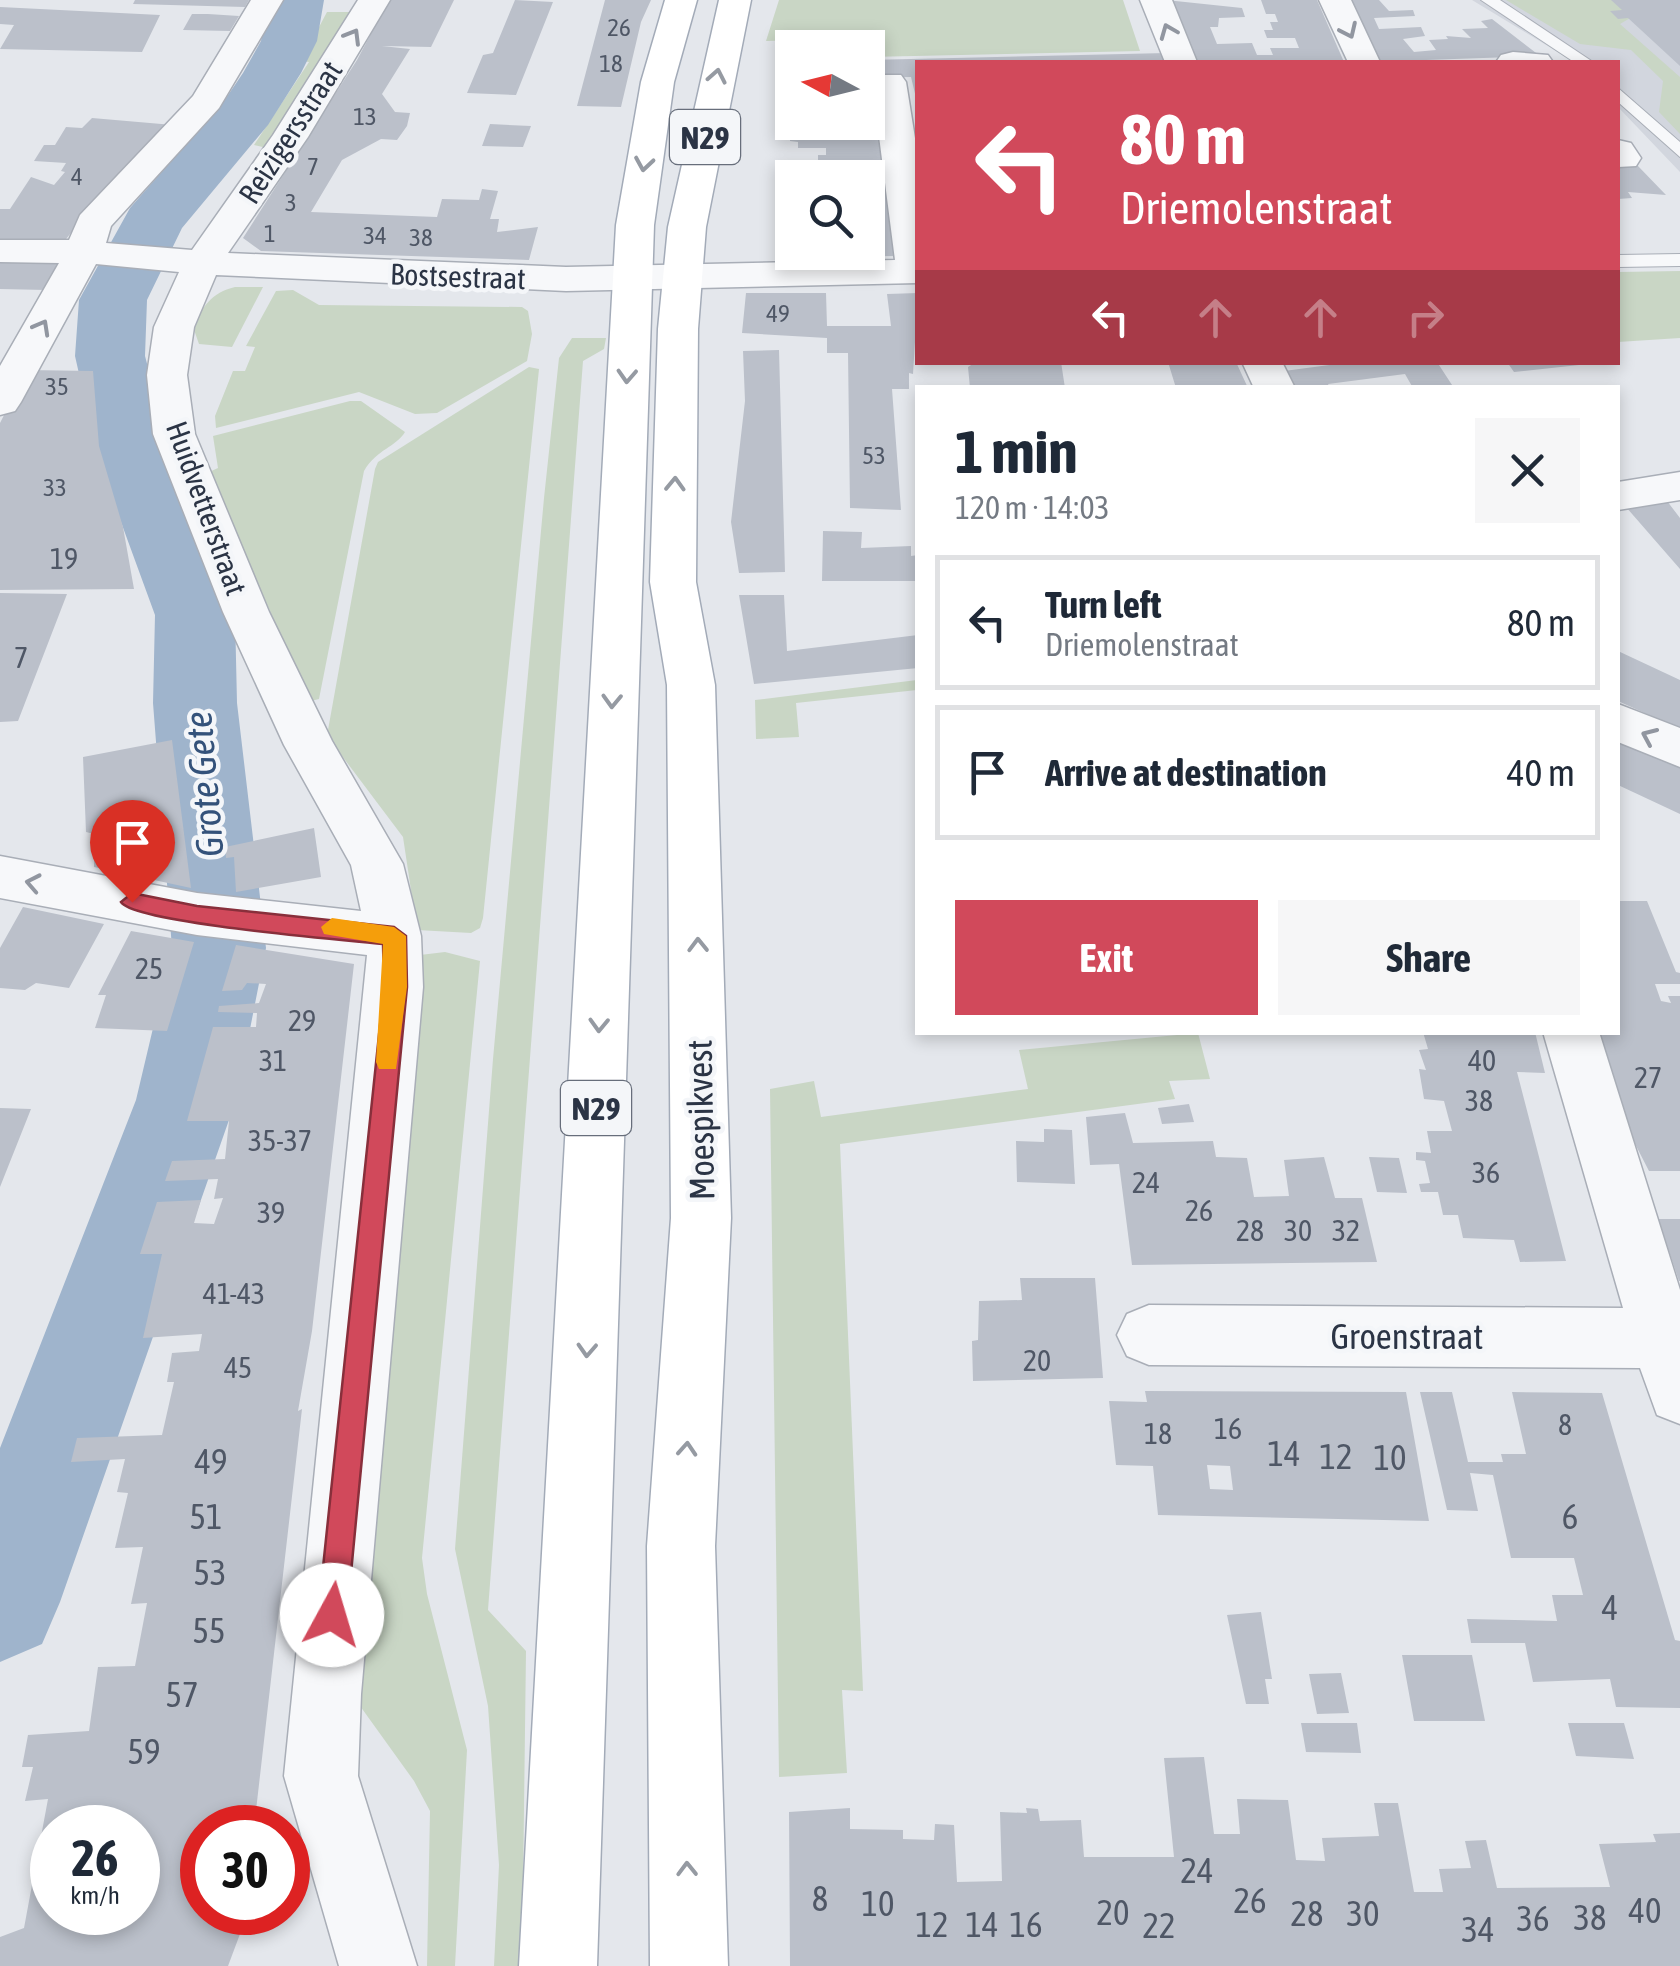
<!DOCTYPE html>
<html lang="en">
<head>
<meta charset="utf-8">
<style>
  :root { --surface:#fff; --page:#f6f6f7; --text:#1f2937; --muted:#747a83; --line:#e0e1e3; --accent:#d1495b }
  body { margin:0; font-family:"Asap Condensed",sans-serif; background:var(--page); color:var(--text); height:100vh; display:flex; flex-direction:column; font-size:38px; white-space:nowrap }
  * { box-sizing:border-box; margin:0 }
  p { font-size:32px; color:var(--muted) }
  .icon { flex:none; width:55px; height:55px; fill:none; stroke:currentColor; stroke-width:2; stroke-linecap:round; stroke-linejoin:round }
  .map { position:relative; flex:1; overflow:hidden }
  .sheet { position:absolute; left:915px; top:385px; width:705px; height:650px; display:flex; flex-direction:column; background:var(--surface); border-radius:0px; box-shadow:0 5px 15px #0003 }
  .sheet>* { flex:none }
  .banner { position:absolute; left:915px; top:60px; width:705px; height:305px; border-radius:0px; box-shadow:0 5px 15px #0003; background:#d1495b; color:#fff; overflow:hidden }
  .needle { width:65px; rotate:277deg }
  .buttons { position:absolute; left:775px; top:30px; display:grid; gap:20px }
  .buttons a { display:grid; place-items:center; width:110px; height:110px; border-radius:0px; background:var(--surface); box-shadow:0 5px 15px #0003; font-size:50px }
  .speed { position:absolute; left:30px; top:1805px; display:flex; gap:20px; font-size:50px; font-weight:700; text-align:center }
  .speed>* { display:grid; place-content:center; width:130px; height:130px; border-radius:50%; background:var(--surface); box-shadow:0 5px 15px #0003; line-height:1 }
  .speed small { font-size:25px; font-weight:400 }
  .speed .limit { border:15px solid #d22; background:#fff; color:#111 }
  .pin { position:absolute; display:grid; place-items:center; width:85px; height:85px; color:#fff; margin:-102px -42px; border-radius:50% 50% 50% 0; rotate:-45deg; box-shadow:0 0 10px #0007 }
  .pin .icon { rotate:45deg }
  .me { position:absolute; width:110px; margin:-55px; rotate:6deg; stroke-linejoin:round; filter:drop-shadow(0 0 8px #0008) }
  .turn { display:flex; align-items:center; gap:35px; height:210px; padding:0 40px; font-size:45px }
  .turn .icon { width:130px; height:130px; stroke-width:2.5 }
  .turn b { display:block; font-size:70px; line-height:85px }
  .lanes { display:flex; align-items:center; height:95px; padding:0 40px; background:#0003; justify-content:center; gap:50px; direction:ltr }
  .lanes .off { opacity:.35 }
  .round { display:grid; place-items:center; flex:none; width:105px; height:105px; border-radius:0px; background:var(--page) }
  .head { display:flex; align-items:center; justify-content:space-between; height:170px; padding:0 40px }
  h1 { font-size:60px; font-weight:700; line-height:75px }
  .cta { display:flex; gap:20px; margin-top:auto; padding:20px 40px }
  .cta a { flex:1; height:115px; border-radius:0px; background:var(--accent); color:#fff; font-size:40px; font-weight:700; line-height:115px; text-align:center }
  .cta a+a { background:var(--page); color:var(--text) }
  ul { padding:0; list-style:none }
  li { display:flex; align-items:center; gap:30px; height:135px; margin:0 20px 15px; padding:0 20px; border:5px solid var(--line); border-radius:0px }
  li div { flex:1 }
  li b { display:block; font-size:38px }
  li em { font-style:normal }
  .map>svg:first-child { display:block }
  .built { fill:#d2d6de }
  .green { fill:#c9d6c5 }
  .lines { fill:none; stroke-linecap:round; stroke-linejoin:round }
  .river { fill:#9fb4cc; fill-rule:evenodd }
  .building { fill:#bbc0ca; fill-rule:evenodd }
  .service-casing { stroke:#a9aeb7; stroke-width:2 }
  .minor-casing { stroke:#a9aeb7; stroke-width:3 }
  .primary-casing { stroke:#a3abb8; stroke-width:3 }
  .service { fill:#f7f8fa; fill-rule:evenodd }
  .minor { fill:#f7f8fa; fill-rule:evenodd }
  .primary { fill:#fff; fill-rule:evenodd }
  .oneway { stroke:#9196a0 }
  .oneway2 { stroke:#959aa2 }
  .route { fill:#d1495b; stroke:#882f3b; stroke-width:2.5 }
  .slow { fill:#f59e0b }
  .labels { text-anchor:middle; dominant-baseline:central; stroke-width:9; stroke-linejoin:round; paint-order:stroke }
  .far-number-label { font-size:25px; fill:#4f5766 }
  .far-street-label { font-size:30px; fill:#2b3445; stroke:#f4f6f9 }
  .number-label { font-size:30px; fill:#4f5766 }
  .shield { fill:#f4f6f9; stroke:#676e7b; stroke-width:2.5 }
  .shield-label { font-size:32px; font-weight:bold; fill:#2b3445 }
  .street-label { font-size:35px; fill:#2b3445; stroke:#f4f6f9 }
  .near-number-label { font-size:35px; fill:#4f5766 }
  .water-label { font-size:38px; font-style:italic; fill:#34527a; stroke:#f4f6f9 }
</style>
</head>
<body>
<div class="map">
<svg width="1680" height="1966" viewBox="0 0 1680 1966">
  <rect width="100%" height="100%" fill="#e4e7ec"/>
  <!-- built -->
  <path class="built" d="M1472 0H1680V172L1618 107V62H1574Z"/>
  <!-- green -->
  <path class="green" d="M779 0H1123L1140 51 868 57V48L851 47 850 39 766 41Z
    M1506 0H1622L1637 14 1620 24 1680 77V134L1659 112 1663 81 1631 50 1580 44Z
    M327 12H353L267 148 254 145 309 62 301 61Z
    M1680 271V338L1618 342V272Z
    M235 287H263L232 347 199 344 193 327C203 306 211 293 235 287Z
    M293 290 319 305 522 307 528 311 532 334 527 361 437 413 415 414 359 392 216 428 215 416 233 371H245L255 347 246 346 276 291Z
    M572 338H606L604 349 583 361 488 1610 526 1651 522 1966H494L499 1865 488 1706 455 1549 493 1059 544 498 559 358Z
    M529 367 539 369 483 918 480 928 471 933 417 930 403 837 333 744 328 730 375 469 378 462Z
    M350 401H361L405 432C396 447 377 449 364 471L319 699 311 701 207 473 218 468 213 436Z
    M917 680V690L796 703 799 737 756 739 755 700Z
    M445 952 480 961 422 1558 427 1594 467 1750 455 1966H427L430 1811 414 1781 350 1692 420 955Z
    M1198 1033 1210 1079 1169 1081 1175 1099 840 1144 863 1691 842 1690 847 1773 779 1777 770 1089 814 1081 821 1117 1028 1089 1019 1050Z"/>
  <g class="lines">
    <!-- river -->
    <path class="river" d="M268 0H324L317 41 301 73 268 125 182 228 147 300 145 356 173 462 235 615 237 703 266 948 236 1100 60 1602 42 1644 0 1662V1448L136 1100 172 948 153 703 155 615 99 462 75 356 79 300 130 208 224 101 243 73 261 41Z"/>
  </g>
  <!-- building -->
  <path class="building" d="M135 0H249L245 7 133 4Z
    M389 0H454L431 47 382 46 410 49 382 94 395 112 410 113 407 126 397 140 381 139 342 160 311 212 437 217 442 199 479 200 482 189 498 191 490 219H499L497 232 538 227 529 260 261 251 243 238 357 60Z
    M515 0 553 2 516 95 467 93 483 55 493 53Z
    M605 0H651L641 22 621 107 577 106Z
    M1166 0 1242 8 1245 17 1219 18 1218 27H1210L1217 44 1252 43 1257 55H1273L1270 48H1299L1295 38H1267L1264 30H1273L1270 22H1278L1275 14H1266L1261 0H1317L1344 62H1190Z
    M1338 0H1379L1389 11 1413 10 1415 16 1374 18 1379 29 1421 27 1425 36 1403 39 1414 52 1436 50 1429 40 1448 39 1446 36 1471 38 1462 29 1488 28 1481 21 1492 19 1540 56 1369 62Z
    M1611 0H1680V66L1628 18 1618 19 1610 11 1622 10Z
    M0 7 160 15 142 52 0 49 14 25 0 24Z
    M192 14H208L239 16 230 31 183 30Z
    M1167 53 1170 62H918V106L911 77 868 78V60Z
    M874 88 896 256 803 257V252H868V178L809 175V164H818V155H826V148H798V142L790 141 791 122H868V89Z
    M92 118 173 125 133 167 125 166 66 239 0 241V209H10L31 177 54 185 65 172 61 171 66 163 34 161 44 145H55L66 127 82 128Z
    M490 124 531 126 523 147 482 146Z
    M1638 166 1666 195 1628 192 1632 198 1618 199V167Z
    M0 259 61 260 46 290 0 289Z
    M746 293H826L827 326H891L887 294 918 293 913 374 909 373V389H892L901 510 850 508 848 353H827V338L742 333Z
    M779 350 785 572 739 573 731 522 745 401 743 351Z
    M976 362H1061L1065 388H970L968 367Z
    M1168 362H1236L1248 388H1176Z
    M1352 362H1437L1454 388H1413L1405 374 1328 384 1330 388H1293L1284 371Z
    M1507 362H1579V365L1514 372Z
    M27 370 93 371 99 446 123 527 134 589 0 590V423Z
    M1667 501 1680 518V569L1626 507Z
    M823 531 862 532 861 548 911 546V556L918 555V581H822Z
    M0 593 67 594 18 721 0 722Z
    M739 595H784L787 651 918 635V668L754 684Z
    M1618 651 1680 680V729L1618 701Z
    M1618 734 1680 763V814L1618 785Z
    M172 740 191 888 94 867V834L86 832 83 757Z
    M314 828 321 877 236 892 234 857 226 858 225 847Z
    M1618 901H1647L1676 972 1680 973V984H1655L1661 1001 1671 1003 1668 996H1680V1171H1649L1632 1138 1599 1032H1618Z
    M23 907 104 924 69 988 36 983 25 990 0 988V948Z
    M131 931 194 942 167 1031 95 1028 106 995H98Z
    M236 945 354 964 312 1331 298 1411 302 1409 254 1828H202V1912H244L243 1926 228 1966H0V1937L24 1928 48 1799 25 1801 33 1767H22L28 1735 89 1731 98 1667 135 1666 147 1603 131 1604 143 1547 115 1548 128 1493 117 1492 125 1459 71 1462 77 1438 162 1435 174 1382H167L172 1353 199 1351 202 1334 143 1338 162 1254H140L157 1202 201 1200 194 1223 214 1224 223 1198 214 1199 218 1179 165 1181 172 1161 225 1159 229 1121H187L213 1027H256L257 1013 218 1012 219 1006 259 1003 266 984 247 983 242 990 222 991ZM52 1828H138V1912H52Z
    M1423 1032H1535L1545 1073 1517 1072 1566 1261 1520 1262 1514 1240 1463 1238 1458 1215H1443L1438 1192H1421L1419 1184 1430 1183 1425 1161 1416 1160V1152L1431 1153 1427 1131H1452L1444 1101 1424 1099 1419 1069 1426 1070 1419 1050 1428 1049Z
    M1189 1104 1194 1122 1162 1124 1158 1108Z
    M0 1108 31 1109 0 1187Z
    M1125 1113 1133 1143 1213 1141 1216 1157 1247 1158 1254 1197 1289 1196 1284 1160 1324 1157 1335 1198H1362L1377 1262 1132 1265 1119 1164 1090 1165 1086 1117Z
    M1044 1129 1072 1130 1075 1184 1017 1182 1016 1141 1044 1142Z
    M1369 1157 1399 1158 1407 1193 1377 1192Z
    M1658 1219H1680V1281H1679Z
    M1020 1278H1095L1103 1378 973 1381 972 1341 978 1340 979 1301 1022 1300Z
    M1145 1391 1406 1392 1429 1521 1158 1515 1153 1466 1116 1465 1109 1401 1147 1402ZM1207 1465 1230 1466 1233 1490 1210 1489Z
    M1420 1392H1452L1468 1462H1503L1501 1454H1526L1512 1392 1602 1393 1675 1640 1680 1641V1708L1616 1707 1610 1679 1533 1682 1525 1643H1471L1467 1619 1557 1621 1552 1595H1583L1574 1558H1511L1493 1475 1470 1473 1478 1511 1447 1510Z
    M1261 1612 1272 1679H1265L1269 1704H1246L1227 1615Z
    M1402 1655H1472L1485 1721H1414Z
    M1341 1673 1349 1713 1317 1714 1309 1674Z
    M1301 1723H1357L1361 1753 1306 1752Z
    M1568 1723H1624L1634 1759 1576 1756Z
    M1204 1757 1214 1834H1240L1237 1799 1288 1800 1296 1860 1325 1861 1322 1838 1379 1836 1374 1803H1398L1414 1892H1443L1439 1869 1471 1868 1465 1841 1486 1840 1497 1888 1610 1887 1599 1844 1656 1842 1653 1834 1680 1833V1966H790L789 1812 850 1808V1829L903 1830V1839L934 1840 935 1824 954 1825 957 1882 1002 1881 1000 1812 1027 1813 1026 1808 1038 1809 1040 1821 1081 1820 1084 1857H1174L1164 1758Z"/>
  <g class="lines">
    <defs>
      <path id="service" d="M1481 0H1500L1593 62H1574Z
        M1618 88 1680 142V157L1618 102Z
        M1680 254V266L1618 267V255Z"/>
      <path id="minor" d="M251 0H283L219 108 111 226 106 243 192 250 273 135 358 0H390L308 137 228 253 566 267 895 260 872 82 877 75H901L906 82 918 157V283L566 291 216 275 194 327 187 375 195 434 269 612 332 741 403 864 421 936 423 987 361 1694 358 1776 417 1966H339L284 1776 367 955 197 935 0 898V856L197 893 361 911 351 865 284 745 223 612 153 434 147 375 154 327 179 272 96 264 21 402 15 411 0 415V366L59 263 0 262V240H69L80 215 193 96Z
        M1140 0H1172L1197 62H1165Z
        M1319 0H1351L1380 62H1348Z
        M1513 52 1548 55 1553 62H1496L1501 55Z
        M1618 140 1631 143 1641 158 1636 166 1618 167Z
        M1242 362H1282L1295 388H1254Z
        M1680 472V500L1618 510V482Z
        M1618 704 1680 728V767L1618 742Z
        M1543 1032H1599L1680 1290V1424L1657 1415 1640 1368 1149 1365 1127 1356 1117 1335 1127 1314 1149 1305 1623 1308Z"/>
      <path id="primary" d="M665 0H697L674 82 654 225 597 1966H519L616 225 641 82Z
        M719 0H751L706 227 698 329 696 582 715 685 731 1218 715 1546 728 1966H650L647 1546 671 1218 667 685 650 582 658 329 668 227Z"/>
    </defs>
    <!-- service casing -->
    <use href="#service" class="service-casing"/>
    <!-- minor casing -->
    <use href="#minor" class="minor-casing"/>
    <!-- primary casing -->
    <use href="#primary" class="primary-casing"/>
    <!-- service -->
    <use href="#service" class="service"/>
    <!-- minor -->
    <use href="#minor" class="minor"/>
    <!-- primary -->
    <use href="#primary" class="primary"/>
  </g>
  <!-- one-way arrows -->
  <defs><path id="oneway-chevron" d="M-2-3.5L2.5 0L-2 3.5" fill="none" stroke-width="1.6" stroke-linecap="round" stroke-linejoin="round" transform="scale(2.5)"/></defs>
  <g class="oneway">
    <use href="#oneway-chevron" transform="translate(1168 31) rotate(-112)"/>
    <use href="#oneway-chevron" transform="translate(1349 31) rotate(65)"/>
    <use href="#oneway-chevron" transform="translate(353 36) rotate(-59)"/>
    <use href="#oneway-chevron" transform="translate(42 327) rotate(-61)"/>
    <use href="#oneway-chevron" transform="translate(1649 736) rotate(-156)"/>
    <use href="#oneway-chevron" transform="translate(33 883) rotate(-169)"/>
  </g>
  <g class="oneway2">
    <use href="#oneway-chevron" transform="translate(717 76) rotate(-79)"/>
    <use href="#oneway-chevron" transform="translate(644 164) rotate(99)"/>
    <use href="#oneway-chevron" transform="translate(627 376) rotate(93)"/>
    <use href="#oneway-chevron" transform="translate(675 484) rotate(-88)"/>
    <use href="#oneway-chevron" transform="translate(612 701) rotate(92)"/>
    <use href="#oneway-chevron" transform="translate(698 945) rotate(-91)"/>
    <use href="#oneway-chevron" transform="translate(599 1025) rotate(92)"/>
    <use href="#oneway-chevron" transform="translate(587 1350) rotate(93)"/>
    <use href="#oneway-chevron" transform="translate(687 1449) rotate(-86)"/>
    <use href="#oneway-chevron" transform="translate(687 1869) rotate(-91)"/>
  </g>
  <!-- route -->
  <path class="route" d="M132 893 197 906 394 927 406 936 407 987 347 1615 343 1625 332 1629 322 1625 318 1615 384 987 383 944C346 940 134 923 121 902Z"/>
  <!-- slow -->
  <path class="slow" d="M332 918 394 927 406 936 407 987 396 1069H379L376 1062 383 944 324 934 321 927Z"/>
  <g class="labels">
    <!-- far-number labels -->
    <g class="far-number-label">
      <text x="619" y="27">26</text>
      <text x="611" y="63">18</text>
      <text x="365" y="116">13</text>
      <text x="313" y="166">7</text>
      <text x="77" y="176">4</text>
      <text x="291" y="202">3</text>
      <text x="270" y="233">1</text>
      <text x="375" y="235">34</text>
      <text x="421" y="237">38</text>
      <text x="778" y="313">49</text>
      <text x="57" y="386">35</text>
      <text x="874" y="455">53</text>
      <text x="55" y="487">33</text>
    </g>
    <!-- far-street labels -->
    <g class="far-street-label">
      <text transform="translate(290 132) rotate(-57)">Reizigersstraat</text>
      <text transform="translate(458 276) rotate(2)">Bostsestraat</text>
      <text transform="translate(207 508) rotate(70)">Huidvetterstraat</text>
    </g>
    <!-- number labels -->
    <g class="number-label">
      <text x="64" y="558">19</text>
      <text x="21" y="657">7</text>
      <text x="149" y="968">25</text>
      <text x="302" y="1020">29</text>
      <text x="273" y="1060">31</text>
      <text x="1482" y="1060">40</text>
      <text x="1648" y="1077">27</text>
      <text x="1479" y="1100">38</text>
      <text x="280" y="1140">35-37</text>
      <text x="1486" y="1172">36</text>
      <text x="1146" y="1182">24</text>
      <text x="1199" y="1210">26</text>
      <text x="271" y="1212">39</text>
      <text x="1250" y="1230">28</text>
      <text x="1298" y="1230">30</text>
      <text x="1346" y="1230">32</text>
      <text x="234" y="1293">41-43</text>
      <text x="1037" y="1360">20</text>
      <text x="238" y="1367">45</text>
      <text x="1565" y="1424">8</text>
      <text x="1228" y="1428">16</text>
      <text x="1158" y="1433">18</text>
    </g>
    <!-- shield labels -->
    <g class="shield">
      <rect x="670" y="110" width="70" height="54" rx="8"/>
      <rect x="561" y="1081" width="70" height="54" rx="8"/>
    </g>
    <g class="shield-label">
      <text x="705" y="137">N29</text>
      <text x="596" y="1108">N29</text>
    </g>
    <!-- street labels -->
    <g class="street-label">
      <text transform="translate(700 1120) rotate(-91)">Moespikvest</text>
      <text x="1407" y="1336">Groenstraat</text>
    </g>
    <!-- near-number labels -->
    <g class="near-number-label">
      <text x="1284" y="1453">14</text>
      <text x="1336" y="1456">12</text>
      <text x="1390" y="1457">10</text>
      <text x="211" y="1461">49</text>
      <text x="206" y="1516">51</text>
      <text x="1570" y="1516">6</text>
      <text x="210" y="1572">53</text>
      <text x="1610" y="1607">4</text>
      <text x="209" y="1630">55</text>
      <text x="182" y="1694">57</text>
      <text x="144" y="1751">59</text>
      <text x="1197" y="1870">24</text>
      <text x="820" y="1898">8</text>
      <text x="1250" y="1900">26</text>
      <text x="878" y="1903">10</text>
      <text x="1645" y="1910">40</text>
      <text x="1113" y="1912">20</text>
      <text x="1307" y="1913">28</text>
      <text x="1363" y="1913">30</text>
      <text x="1590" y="1917">38</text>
      <text x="1533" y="1918">36</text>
      <text x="932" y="1924">12</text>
      <text x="982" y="1924">14</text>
      <text x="1026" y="1924">16</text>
      <text x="1159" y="1925">22</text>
      <text x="1478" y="1929">34</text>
    </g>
    <!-- water labels -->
    <g class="water-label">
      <text transform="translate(204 784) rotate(-95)">Grote Gete</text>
    </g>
  </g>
</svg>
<div class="buttons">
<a><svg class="needle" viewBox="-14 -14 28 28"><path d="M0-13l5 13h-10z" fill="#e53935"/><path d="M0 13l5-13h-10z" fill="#747a83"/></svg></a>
<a><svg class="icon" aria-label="search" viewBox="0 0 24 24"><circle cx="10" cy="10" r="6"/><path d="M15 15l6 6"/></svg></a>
</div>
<div class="speed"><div>26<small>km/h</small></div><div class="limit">30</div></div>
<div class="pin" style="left:132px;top:902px;background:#d93025"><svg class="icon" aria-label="arrive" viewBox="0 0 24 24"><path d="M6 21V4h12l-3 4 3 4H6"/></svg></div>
<svg class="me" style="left:332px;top:1615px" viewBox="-20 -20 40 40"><circle r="19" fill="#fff"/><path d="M0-13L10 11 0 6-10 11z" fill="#d1495b"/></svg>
<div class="banner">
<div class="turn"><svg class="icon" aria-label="left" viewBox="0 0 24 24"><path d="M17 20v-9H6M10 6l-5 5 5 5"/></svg><div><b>80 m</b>Driemolenstraat</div></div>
<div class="lanes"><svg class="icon" aria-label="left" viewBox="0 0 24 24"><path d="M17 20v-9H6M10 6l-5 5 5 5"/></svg><svg class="icon off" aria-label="ahead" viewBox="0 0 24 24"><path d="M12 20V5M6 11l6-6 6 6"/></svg><svg class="icon off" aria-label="ahead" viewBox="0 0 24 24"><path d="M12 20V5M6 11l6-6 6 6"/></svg><svg class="icon off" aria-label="right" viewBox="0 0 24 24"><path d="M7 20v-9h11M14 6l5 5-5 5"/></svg></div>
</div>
<section class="sheet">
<div class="head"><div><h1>1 min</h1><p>120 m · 14:03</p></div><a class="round"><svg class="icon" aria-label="close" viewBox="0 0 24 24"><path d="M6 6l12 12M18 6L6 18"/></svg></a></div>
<ul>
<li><svg class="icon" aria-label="left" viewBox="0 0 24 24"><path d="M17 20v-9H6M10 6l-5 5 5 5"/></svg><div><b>Turn left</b><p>Driemolenstraat</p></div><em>80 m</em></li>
<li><svg class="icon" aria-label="arrive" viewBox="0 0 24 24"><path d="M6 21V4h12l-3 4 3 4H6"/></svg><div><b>Arrive at destination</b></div><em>40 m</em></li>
</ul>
<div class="cta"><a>Exit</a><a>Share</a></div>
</section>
</div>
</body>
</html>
